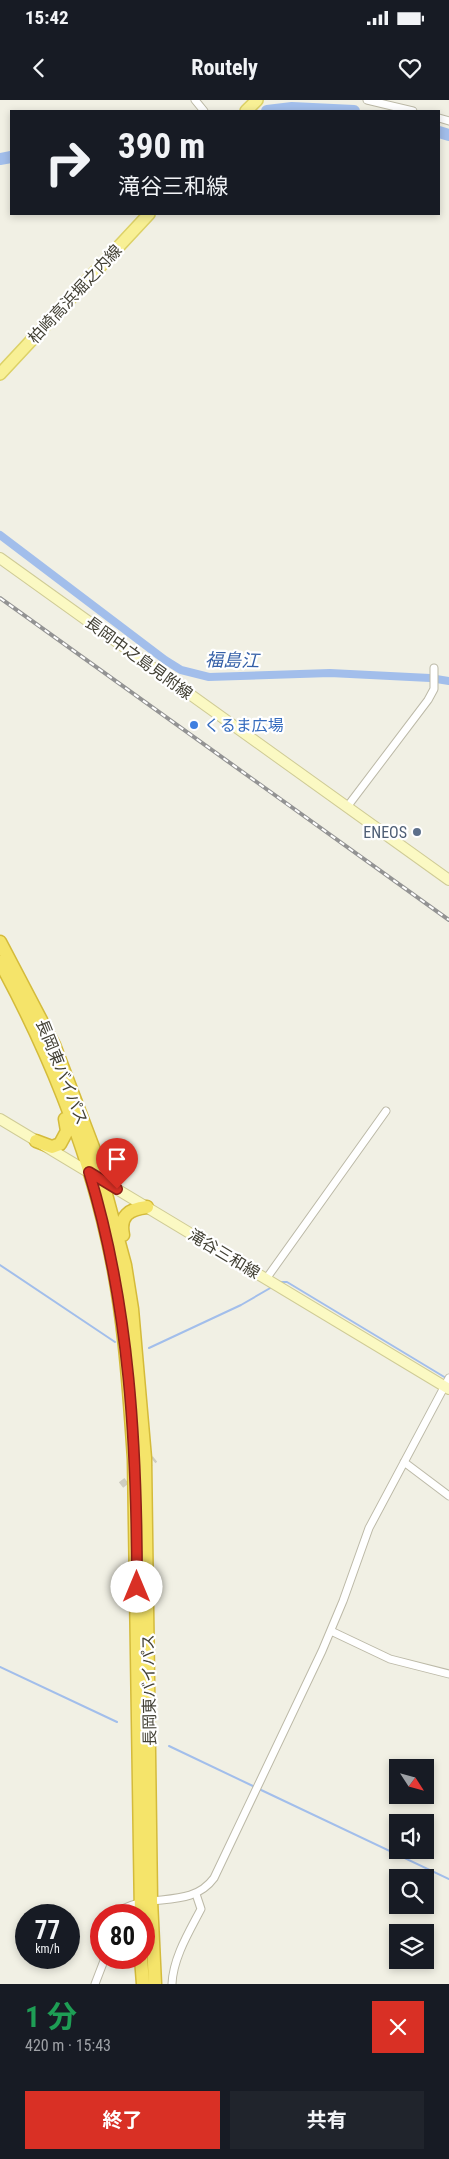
<!DOCTYPE html>
<html lang="ja">
<head>
<meta charset="utf-8">
<style>
  :root { --surface:#171b24; --page:#20242c; --text:#f1f3f6; --muted:#9ea1a6; --accent:#d93025 }
  body { margin:0; font-family:"Roboto Condensed","Noto Sans JP",sans-serif; background:var(--page); color:var(--text); height:100vh; display:flex; flex-direction:column; font-size:19px; white-space:nowrap }
  * { box-sizing:border-box; margin:0 }
  p { font-size:16px; color:var(--muted) }
  .icon { flex:none; width:28px; height:28px; fill:none; stroke:currentColor; stroke-width:2; stroke-linecap:round; stroke-linejoin:round }
  .map { position:relative; height:1884px; overflow:hidden }
  .details { display:flex; flex-direction:column; background:var(--surface); flex:1 }
  .details>* { flex:none }
  .top-card { position:absolute; left:10px; top:10px; width:430px; height:105px; border-radius:0px; box-shadow:0 2px 8px #0003; background:#171b24; color:var(--text); overflow:hidden }
  .needle { width:32px; rotate:126deg }
  .tools { position:absolute; left:389px; top:1659px; display:grid; gap:10px }
  .tools a { display:grid; place-items:center; width:45px; height:45px; border-radius:0px; background:var(--surface); box-shadow:0 2px 8px #0003; font-size:25px }
  .speed { position:absolute; left:15px; top:1804px; display:flex; gap:10px; font-size:25px; font-weight:700; text-align:center }
  .speed>* { display:grid; place-content:center; width:65px; height:65px; border-radius:50%; background:var(--surface); box-shadow:0 2px 8px #0003; line-height:1 }
  .speed small { font-size:12px; font-weight:400 }
  .speed .limit { border:8px solid #d22; background:#fff; color:#111 }
  .pin { position:absolute; display:grid; place-items:center; width:42px; height:42px; color:#fff; margin:-51px -21px; border-radius:50% 50% 50% 0; rotate:-45deg; box-shadow:0 0 5px #0007 }
  .pin .icon { rotate:45deg }
  .me { position:absolute; width:55px; margin:-28px; rotate:0deg; stroke-linejoin:round; filter:drop-shadow(0 0 4px #0008) }
  .turn { display:flex; align-items:center; gap:18px; height:105px; padding:0 25px; font-size:22px }
  .turn .icon { width:65px; height:65px; stroke-width:2.5 }
  .turn b { display:block; font-size:35px; line-height:42px }
  .round { display:grid; place-items:center; flex:none; width:52px; height:52px; border-radius:0px; background:var(--page) }
  .overview { display:flex; align-items:center; justify-content:space-between; height:85px; padding:0 25px }
  h1 { font-size:30px; font-weight:700; line-height:38px; color:#1e9e55 }
  .cta { display:flex; gap:10px; margin-top:auto; padding:10px 25px }
  .cta a { flex:1; height:58px; border-radius:0px; background:var(--accent); color:#fff; font-size:20px; font-weight:700; line-height:58px; text-align:center }
  .cta a+a { background:var(--page); color:var(--text) }
  .status { display:flex; justify-content:space-between; align-items:center; height:35px; padding:0 25px; background:var(--surface); direction:ltr }
  .status svg { height:14px; fill:currentColor }
  header { display:flex; justify-content:space-between; align-items:center; height:65px; padding:0 25px; background:var(--surface); font-size:22px; font-weight:700 }
  .map>svg:first-child { display:block }
  .lines { fill:none; stroke-linecap:round; stroke-linejoin:round }
  .stream { stroke:#a2beeb; stroke-width:2 }
  .canal { stroke:#a2beeb; stroke-width:8 }
  .river { stroke:#a2beeb; stroke-width:12 }
  .street-tunnel { stroke:#cecdc1; stroke-width:7; stroke-dasharray:7 3.5; stroke-linecap:butt }
  .street-casing { stroke:#bcb9a7; stroke-width:9 }
  .secondary-casing { stroke:#cfcb96; stroke-width:12 }
  .primary-casing { stroke:#dcd167; stroke-width:14 }
  .highway-casing { stroke:#d4bb3b; stroke-width:15 }
  .street { stroke:#fff; stroke-width:7 }
  .secondary { stroke:#fbf9c3; stroke-width:10 }
  .primary { stroke:#f8f095; stroke-width:11 }
  .highway { stroke:#f5e46a; stroke-width:12 }
  .rail-casing { stroke:#939393; stroke-width:4 }
  .rail { stroke:#fff; stroke-width:2; stroke-dasharray:5.5; stroke-linecap:butt }
  .route-casing { stroke:#8d1f18; stroke-width:12 }
  .route { stroke:#d93025; stroke-width:9 }
  .shop-dot { fill:#3f7fe0; stroke:#fff; stroke-width:2 }
  .service-dot { fill:#5c6f8a; stroke:#fff; stroke-width:2 }
  .labels { text-anchor:middle; dominant-baseline:central; stroke-width:4.5; stroke-linejoin:round; paint-order:stroke }
  .street-label { font-size:16px; fill:#424034; stroke:#fff }
  .shop-label { font-size:16px; fill:#366cbe; stroke:#fff; text-anchor:start }
  .service-label { font-size:16px; fill:#4e5e75; stroke:#fff; text-anchor:end }
  .water-label { font-size:18px; font-style:italic; fill:#345fa7; stroke:#fff }
</style>
</head>
<body>
<div class="status"><b>15:42</b><svg viewBox="0 0 49 12"><path d="M0 12V9h3v3zM5 12V6h3v6zM10 12V3h3v9zM15 12V0h3v12zM26 1h20v11H26zM47 4h2v5h-2z"/></svg></div>
<header><svg class="icon" aria-label="back" viewBox="0 0 24 24"><path d="M15 5l-7 7 7 7"/></svg>Routely<svg class="icon" aria-label="heart" viewBox="0 0 24 24"><path d="M12 20l-8-8c-3-5 5-10 8-4 3-6 11-1 8 4z"/></svg></header>
<div class="map">
<svg width="449" height="1884" viewBox="0 0 449 1884">
  <rect width="100%" height="100%" fill="#f1f0e4"/>
  <g class="lines">
    <!-- stream -->
    <path class="stream" d="M0 1165 115 1242
      M280 1182H287L446 1278
      M149 1248 241 1205 272 1187
      M0 1567 117 1622
      M169 1646 255 1687
      M259 1689 449 1779"/>
    <!-- canal -->
    <path class="canal" d="M0 435 165 560 181 570 209 577 330 573 430 578 449 581"/>
    <!-- river -->
    <path class="river" d="M267 11 292 8 354 11
      M439 32 449 35
      M0 59 11 57"/>
    <!-- street-tunnel -->
    <path class="street-tunnel" d="M145 1367 155 1359
      M121 1385 134 1375"/>
    <defs>
      <path id="street" d="M195 0 204 11
        M367 0 413 11
        M439 18 449 21
        M347 707 428 600 434 589V568
        M266 1179 386 1011
        M404 1362 449 1396
        M331 1531 390 1559 449 1574
        M114 1815C144 1789 189 1812 214 1778L322 1551 343 1501 369 1428 449 1278
        M95 1884 105 1858
        M172 1884C173 1858 189 1832 201 1809L196 1794"/>
      <path id="secondary" d="M0 458 449 780
        M0 1019 449 1289"/>
      <path id="primary" d="M246 11 257 0
        M0 274 149 114"/>
      <path id="highway" d="M0 842 54 945 94 1050 125 1165 132 1209 145 1358 151 1800 155 1884
        M0 862C46 946 86 1043 107 1137 124 1209 129 1285 134 1359L141 1815
        M36 1041 52 1047 60 1044 67 1031 65 1019
        M123 1135C119 1116 129 1109 147 1107
        M141 1858 143 1884"/>
    </defs>
    <!-- street casing -->
    <use href="#street" class="street-casing"/>
    <!-- secondary casing -->
    <use href="#secondary" class="secondary-casing"/>
    <!-- primary casing -->
    <use href="#primary" class="primary-casing"/>
    <!-- highway casing -->
    <use href="#highway" class="highway-casing"/>
    <!-- street -->
    <use href="#street" class="street"/>
    <!-- secondary -->
    <use href="#secondary" class="secondary"/>
    <!-- primary -->
    <use href="#primary" class="primary"/>
    <!-- highway -->
    <use href="#highway" class="highway"/>
    <defs>
      <path id="rail" d="M0 498 449 820"/>
    </defs>
    <!-- rail casing -->
    <use href="#rail" class="rail-casing"/>
    <!-- rail -->
    <use href="#rail" class="rail"/>
  </g>
  <g class="lines">
    <defs>
      <path id="route" d="M117 1089 89 1072C130 1206 137 1347 137 1487"/>
    </defs>
    <!-- route casing -->
    <use href="#route" class="route-casing"/>
    <!-- route -->
    <use href="#route" class="route"/>
  </g>
  <!-- markers -->
  <circle class="shop-dot" cx="194" cy="625" r="5"/>
  <circle class="service-dot" cx="417" cy="732" r="5"/>
  <g class="labels">
    <!-- street labels -->
    <g class="street-label">
      <text transform="translate(75 194) rotate(-47)">柏崎高浜堀之内線</text>
      <text transform="translate(139 558) rotate(36)">長岡中之島見附線</text>
      <text transform="translate(62 972) rotate(68)">長岡東バイパス</text>
      <text transform="translate(224 1154) rotate(31)">滝谷三和線</text>
      <text transform="translate(149 1590) rotate(-91)">長岡東バイパス</text>
    </g>
    <!-- shop labels -->
    <g class="shop-label">
      <text x="204" y="625">くるま広場</text>
    </g>
    <!-- service labels -->
    <g class="service-label">
      <text x="407" y="732">ENEOS</text>
    </g>
    <!-- water labels -->
    <g class="water-label">
      <text transform="translate(232 560) rotate(1)">福島江</text>
    </g>
  </g>
</svg>
<div class="tools">
<a><svg class="needle" viewBox="-14 -14 28 28"><path d="M0-13l5 13h-10z" fill="#e53935"/><path d="M0 13l5-13h-10z" fill="#9ea1a6"/></svg></a>
<a><svg class="icon" aria-label="sound" viewBox="0 0 24 24"><path d="M4 9h4l5-4v14l-5-4H4zM17 9q2 3 0 6"/></svg></a>
<a><svg class="icon" aria-label="search" viewBox="0 0 24 24"><circle cx="10" cy="10" r="6"/><path d="M15 15l6 6"/></svg></a>
<a><svg class="icon" aria-label="layers" viewBox="0 0 24 24"><path d="M12 4l9 5-9 5-9-5zM3 14l9 5 9-5"/></svg></a>
</div>
<div class="speed"><div>77<small>km/h</small></div><div class="limit">80</div></div>
<div class="pin" style="left:117px;top:1089px;background:#d93025"><svg class="icon" aria-label="arrive" viewBox="0 0 24 24"><path d="M6 21V4h12l-3 4 3 4H6"/></svg></div>
<svg class="me" style="left:137px;top:1487px" viewBox="-20 -20 40 40"><circle r="19" fill="#fff"/><path d="M0-13L10 11 0 6-10 11z" fill="#d93025"/></svg>
<div class="top-card">
<div class="turn"><svg class="icon" aria-label="right" viewBox="0 0 24 24"><path d="M7 20v-9h11M14 6l5 5-5 5"/></svg><div><b>390 m</b>滝谷三和線</div></div>
</div>
</div>
<section class="details">
<div class="overview"><div><h1>1 分</h1><p>420 m · 15:43</p></div><a class="round" style="background:#d93025;color:#fff"><svg class="icon" aria-label="close" viewBox="0 0 24 24"><path d="M6 6l12 12M18 6L6 18"/></svg></a></div>
<div class="cta"><a>終了</a><a>共有</a></div>
</section>
</body>
</html>
